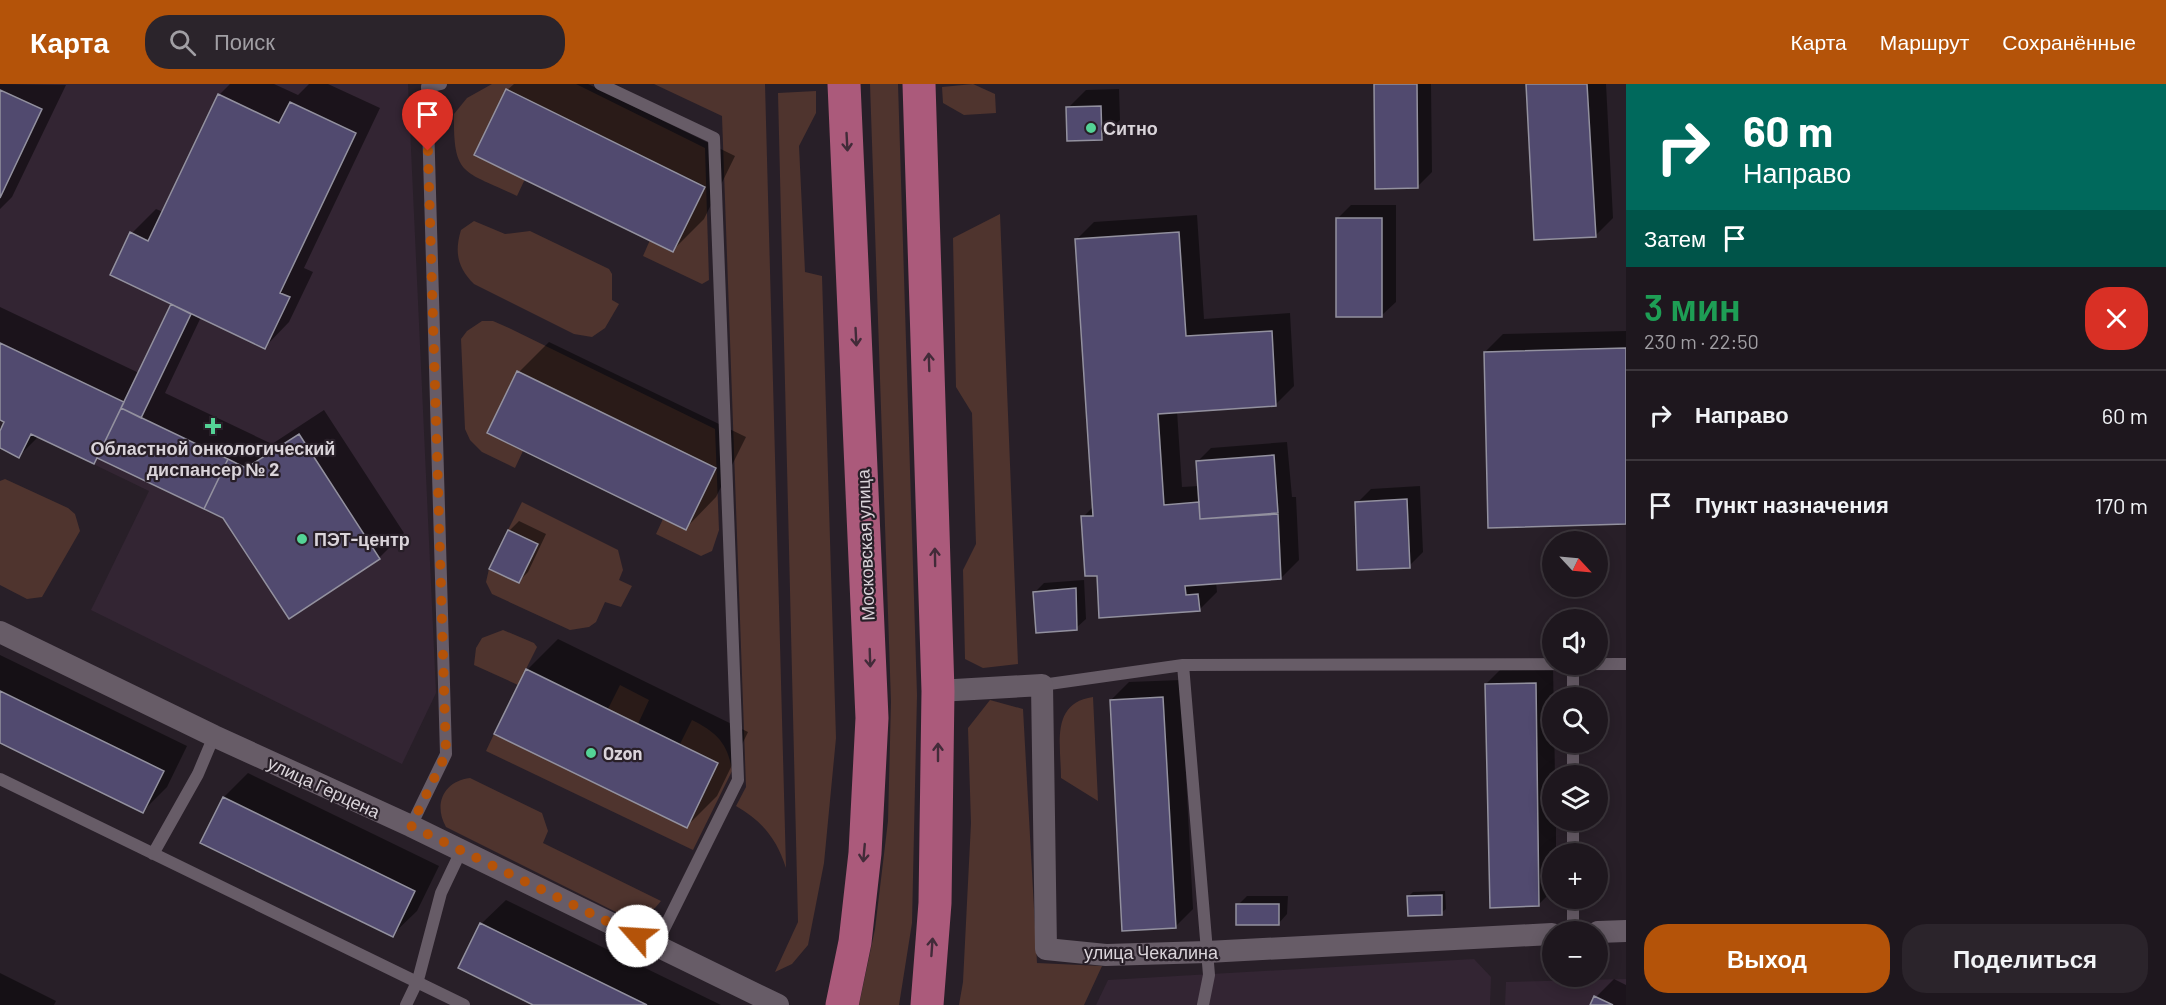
<!DOCTYPE html>
<html lang="ru">
<head>
<meta charset="utf-8">
<style>
  :root { --surface:#1e171e; --page:#2b242b; --text:#f1f3f6; --muted:#a19fa4; --line:#3c363c; --accent:#b45309 }
  body { margin:0; font-family:Barlow,sans-serif; background:var(--page); color:var(--text); height:100vh; display:flex; flex-direction:column; font-size:22px; white-space:nowrap }
  * { box-sizing:border-box; margin:0 }
  p { font-size:20px; color:var(--muted) }
  .icon { flex:none; width:33px; height:33px; fill:none; stroke:currentColor; stroke-width:2; stroke-linecap:round; stroke-linejoin:round }
  .map { position:relative; flex:1; overflow:hidden }
  .panel { display:flex; flex-direction:column; background:var(--surface); width:540px }
  .panel>* { flex:none }
  .banner { background:#00695c; color:#fff; overflow:hidden }
  .needle { width:39px; rotate:116deg }
  .buttons { position:absolute; left:1542px; top:447px; display:grid; gap:12px }
  .buttons a { display:grid; place-items:center; width:66px; height:66px; border-radius:50%; background:var(--surface); box-shadow:0 3px 15px #0003,0 0 0 2px var(--line); font-size:30px }
  .pin { position:absolute; display:grid; place-items:center; width:51px; height:51px; color:#fff; margin:-62px -26px; border-radius:50% 50% 50% 0; rotate:-45deg; box-shadow:0 0 6px #0007 }
  .pin .icon { rotate:45deg }
  .me { position:absolute; width:66px; margin:-33px; rotate:296deg; stroke-linejoin:round; filter:drop-shadow(0 0 4px #0008) }
  .turn { display:flex; align-items:center; gap:21px; height:126px; padding:0 18px; font-size:27px }
  .turn .icon { width:78px; height:78px; stroke-width:2.5 }
  .turn b { display:block; font-size:42px; line-height:51px }
  .then { display:flex; align-items:center; height:57px; padding:0 18px; background:#0003; gap:12px; font-size:22px }
  .round { display:grid; place-items:center; flex:none; width:63px; height:63px; border-radius:24px; background:var(--page) }
  .head { display:flex; align-items:center; justify-content:space-between; height:102px; padding:0 18px }
  h1 { font-size:36px; font-weight:600; line-height:45px; color:#1e9e55 }
  .primary-button { display:flex; gap:12px; margin-top:auto; padding:12px 18px }
  .primary-button a { flex:1; height:69px; border-radius:24px; background:var(--accent); color:#fff; font-size:24px; font-weight:600; line-height:69px; text-align:center }
  .primary-button a+a { background:var(--page); color:var(--text) }
  ul { padding:0; list-style:none }
  li { display:flex; align-items:center; gap:18px; height:90px; padding:0 18px; border-top:2px solid var(--line) }
  li div { flex:1 }
  li b { display:block; font-size:22px }
  li em { font-style:normal }
  header { display:flex; align-items:center; gap:36px; box-sizing:border-box; height:84px; padding:0 30px; background:var(--accent); color:#fff }
  header strong { font-size:28px }
  nav { display:flex; gap:33px; margin-inline-start:auto; font-size:21px }
  .search { width:420px; height:54px; background:var(--page); display:flex; align-items:center; gap:15px; box-sizing:border-box; padding:0 21px; border-radius:24px; color:var(--muted); font-size:22px }
  main { display:flex; flex:1; min-height:0 }
  .map>svg:first-child { display:block }
  .built { fill:#332533 }
  .green { fill:#4f342e }
  .shadow { fill:#0007 }
  .building { fill:#514a6f; stroke:#93919f; stroke-width:1.5 }
  .lines { fill:none; stroke-linecap:round; stroke-linejoin:round }
  .lane { stroke:#675c67; stroke-width:12 }
  .street { stroke:#675c67; stroke-width:22 }
  .primary { stroke:#ab5a7b; stroke-width:33 }
  .oneway { stroke:#422b39 }
  .route { stroke:#b45309; stroke-width:10; stroke-dasharray:0 18 }
  .poi-dot { fill:#54d396; stroke:#281f28; stroke-width:2 }
  .labels { text-anchor:middle; dominant-baseline:central; stroke-width:4.5; stroke-linejoin:round; paint-order:stroke }
  .poi-label { font-size:18px; font-weight:bold; fill:#dad4da; stroke:#281f28; text-anchor:start }
  .street-label { font-size:18px; fill:#dad4da; stroke:#281f28 }
</style>
</head>
<body>
<header>
<strong>Карта</strong>
<div class="search"><svg class="icon" aria-label="search" viewBox="0 0 24 24"><circle cx="10" cy="10" r="6"/><path d="M15 15l6 6"/></svg>Поиск</div>
<nav><a>Карта</a><a>Маршрут</a><a>Сохранённые</a></nav>
</header>
<main>
<div class="map">
<svg width="1626" height="921" viewBox="0 0 1626 921">
  <rect width="100%" height="100%" fill="#281f28"/>
  <!-- built -->
  <path class="built" d="M0 0H408L436 609 402 680 91 526 149 407 31 350 19 374 0 364V347L4 338 0 336Z
    M1474 875 1491 893 1490 921H1096L1108 896Z
    M1626 895V921H1505L1506 898Z"/>
  <!-- green -->
  <path class="green" d="M492 0H576L705 64 709 196 702 200 643 172 650 156 673 167 705 102 506 6 525 95 517 112C464 86 453 94 454 30L467 14Z
    M654 0H765L786 784C777 755 762 737 736 722L746 703 722 32Z
    M870 0H898L917 611 912 839 899 921H859L875 845 888 737 891 618Z
    M973 0 995 10 996 29 964 31 943 19 942 3Z
    M816 7V29L799 62 805 188 822 192 836 654 824 779 808 861 792 880 775 888 798 838 778 9Z
    M1000 130 1018 580 983 584 965 575 963 486 976 460 972 329 956 303 953 154Z
    M474 137 505 150 530 147 609 185 612 190V216L619 220 605 244 592 253 574 250 474 200C458 184 454 169 461 146Z
    M482 237H493L509 244 715 345 719 446 712 467 701 472 656 450 663 435 686 446 716 384 523 367 515 384 482 368 470 356 465 345 461 255 467 247Z
    M5 395 68 424 75 430 80 447 42 513 27 515 0 501V397Z
    M522 418 618 466 623 486 619 496 632 502 621 523 605 518 596 538 589 543 570 546 492 510 486 498 489 485 537 460 508 446Z
    M503 546 534 559 537 563 518 601 474 581 476 564 482 554Z
    M620 601 649 616 638 640 608 625Z
    M1093 613 1098 717 1061 694C1061 661 1050 619 1093 613Z
    M990 616 1023 625 1037 879 1102 882 1084 921H959L963 898 971 739 968 644Z
    M692 636C716 648 728 659 732 687L693 766 486 667 494 650 687 744 718 679 680 660Z
    M470 694 542 729 548 747 543 759 661 817 655 824 632 836 446 743C433 720 444 697 470 694Z"/>
  <!-- shadow -->
  <path class="shadow" d="M0 0 66 1 12 113 0 125Z
    M230 0H274L298 11 309 0H328L380 24 304 184 313 188 289 238 265 263 201 233 165 309 272 360 324 326 404 449 379 474 289 533 224 433 99 373 93 379 39 352 19 372 0 362V350L6 337 0 334V223L139 289 173 219 132 149 156 125 163 128 219 11Z
    M514 0H588L735 72 704 135 673 166 507 6Z
    M1376 0H1431L1432 88 1418 102Z
    M1527 0H1606L1613 134 1595 152Z
    M1119 5 1120 36 1101 54 1068 24 1086 6Z
    M1351 121H1396V218L1382 231 1337 135Z
    M1197 131 1204 235 1290 229 1294 302 1276 320 1177 327 1182 403 1199 402 1197 378 1211 364 1287 358 1292 413H1296L1299 476 1281 494 1216 498 1217 508 1199 526 1098 490 1083 433 1094 422 1076 156 1094 138Z
    M1626 247V438L1485 268 1503 250Z
    M549 258 746 353 716 413 686 444 519 288Z
    M1420 402 1423 468 1409 482 1357 419 1371 405Z
    M519 437 546 450 528 488 519 497 491 484 510 446Z
    M1084 496 1086 535 1076 544 1035 508 1044 499Z
    M558 555 748 648 717 712 687 742 527 586Z
    M0 571 187 662 167 703 143 727 0 658Z
    M1504 582H1553L1555 692H1552V736H1556V770H1552V807L1539 820 1486 600Z
    M1181 596 1193 825 1175 843 1111 616 1129 598Z
    M248 689 439 782 417 827 392 851 224 713Z
    M1445 807 1446 825 1441 829 1409 812 1413 808Z
    M1247 812H1288L1287 830 1278 840 1238 821Z
    M506 816 721 921H536L481 840Z
    M0 889 56 917 54 921H0Z
    M1614 895 1626 901V921H1592L1596 913Z"/>
  <!-- building -->
  <path class="building" d="M1374 0H1417L1418 104 1375 105Z
    M1526 0H1587L1596 153 1534 156Z
    M506 5 705 103 673 168 474 71Z
    M0 6 42 25 0 114Z
    M218 10 279 39 290 18 356 49 280 209 290 213 265 265 110 191 130 148 148 157Z
    M1101 22 1102 56 1067 57 1066 23Z
    M1336 134H1382V233H1336Z
    M1179 148 1186 252 1272 247 1276 322 1158 330 1164 421 1199 418 1200 435 1278 430 1281 495 1185 502 1186 511 1198 510 1200 527 1099 534 1097 492H1085L1081 432H1093L1075 155Z
    M171 220 191 230 141 334 121 324Z
    M0 259 124 318 94 380 31 350 19 374 0 364V347L4 338 0 336Z
    M1626 264V440L1488 444 1484 268Z
    M517 287 716 384 686 446 487 349Z
    M121 324 228 375 204 425 97 374Z
    M299 350 380 475 289 535 223 434 204 425 228 375 246 384Z
    M1274 371 1278 429 1200 435 1196 377Z
    M1407 415 1410 484 1357 486 1355 418Z
    M508 446 538 460 519 499 489 485Z
    M1076 504 1077 546 1036 549 1033 508Z
    M526 585 718 679 687 744 494 650Z
    M1536 599 1539 822 1490 824 1485 600Z
    M0 607 164 687 143 729 0 659Z
    M1163 613 1176 844 1122 847 1110 616Z
    M223 713 415 807 393 853 200 759Z
    M1442 811V831L1408 832 1407 812Z
    M1236 820H1279V841H1236Z
    M480 839 647 921H533L458 884Z
    M1594 912 1613 921H1590Z"/>
  <g class="lines">
    <!-- lane -->
    <path class="lane" d="M600 0 714 54 738 696 656 861
      M1183 581 1209 891 1203 921
      M1573 582V614
      M1042 601 1183 581 1626 580
      M1573 658V692
      M0 695 464 921
      M1573 736V770
      M411 742 446 670 427 3 441 0
      M153 770 198 690 214 652
      M1573 814V848
      M406 921 418 896 441 809 461 767"/>
    <!-- street -->
    <path class="street" d="M0 548 214 652 411 742 778 921
      M938 607 1042 601 1046 865 1106 871 1207 868 1552 850
      M1598 848 1626 847"/>
    <!-- primary -->
    <path class="primary" d="M919 0 938 607 935 819 927 921
      M842 921 855 858 865 769 872 634 844 0"/>
  </g>
  <!-- one-way arrows -->
  <defs><path id="oneway-shaft" d="M-6 0H5M1.5-3L5.5 0L1.5 3" fill="none" stroke-width="1.6" stroke-linecap="round" stroke-linejoin="round" transform="scale(1.5)"/></defs>
  <g class="oneway">
    <use href="#oneway-shaft" transform="translate(847 58) rotate(87)"/>
    <use href="#oneway-shaft" transform="translate(856 253) rotate(87)"/>
    <use href="#oneway-shaft" transform="translate(929 278) rotate(-92)"/>
    <use href="#oneway-shaft" transform="translate(935 473) rotate(-91)"/>
    <use href="#oneway-shaft" transform="translate(870 574) rotate(88)"/>
    <use href="#oneway-shaft" transform="translate(938 668) rotate(-90)"/>
    <use href="#oneway-shaft" transform="translate(864 769) rotate(95)"/>
    <use href="#oneway-shaft" transform="translate(932 863) rotate(-86)"/>
  </g>
  <g class="lines">
    <!-- route -->
    <path class="route" d="M428 67 446 670 411 742 637 852"/>
  </g>
  <!-- markers -->
  <g class="poi-dot">
    <circle cx="1091" cy="44" r="6"/>
    <path d="M210 333h6v6h6v6h-6v6h-6v-6h-6v-6h6z"/>
    <circle cx="302" cy="455" r="6"/>
    <circle cx="591" cy="669" r="6"/>
  </g>
  <g class="labels">
    <!-- poi labels -->
    <g class="poi-label">
      <text x="1103" y="44">Ситно</text>
      <text x="213" y="364" text-anchor="middle">Областной онкологический<tspan x="213" dy="21">диспансер № 2</tspan></text>
      <text x="314" y="455">ПЭТ-центр</text>
      <text x="603" y="669">Ozon</text>
    </g>
    <!-- street labels -->
    <g class="street-label">
      <text transform="translate(865 461) rotate(-92)">Московская улица</text>
      <text transform="translate(324 703) rotate(25)">улица Герцена</text>
      <text x="1151" y="868">улица Чекалина</text>
    </g>
  </g>
</svg>
<div class="buttons">
<a><svg class="needle" viewBox="-14 -14 28 28"><path d="M0-13l5 13h-10z" fill="#e53935"/><path d="M0 13l5-13h-10z" fill="#a19fa4"/></svg></a>
<a><svg class="icon" aria-label="sound" viewBox="0 0 24 24"><path d="M4 9h4l5-4v14l-5-4H4zM17 9q2 3 0 6"/></svg></a>
<a><svg class="icon" aria-label="search" viewBox="0 0 24 24"><circle cx="10" cy="10" r="6"/><path d="M15 15l6 6"/></svg></a>
<a><svg class="icon" aria-label="layers" viewBox="0 0 24 24"><path d="M12 4l9 5-9 5-9-5zM3 14l9 5 9-5"/></svg></a>
<a>+</a>
<a>−</a>
</div>
<div class="pin" style="left:428px;top:67px;background:#d93025"><svg class="icon" aria-label="arrive" viewBox="0 0 24 24"><path d="M6 21V4h12l-3 4 3 4H6"/></svg></div>
<svg class="me" style="left:637px;top:852px" viewBox="-20 -20 40 40"><circle r="19" fill="#fff"/><path d="M0-13L10 11 0 6-10 11z" fill="#b45309"/></svg>
</div>
<section class="panel">
<div class="banner">
<div class="turn"><svg class="icon" aria-label="right" viewBox="0 0 24 24"><path d="M7 20v-9h11M14 6l5 5-5 5"/></svg><div><b>60 m</b>Направо</div></div>
<div class="then">Затем<svg class="icon" aria-label="arrive" viewBox="0 0 24 24"><path d="M6 21V4h12l-3 4 3 4H6"/></svg></div>
</div>
<div class="head"><div><h1>3 мин</h1><p>230 m · 22:50</p></div><a class="round" style="background:#d93025;color:#fff"><svg class="icon" aria-label="close" viewBox="0 0 24 24"><path d="M6 6l12 12M18 6L6 18"/></svg></a></div>
<ul>
<li><svg class="icon" aria-label="right" viewBox="0 0 24 24"><path d="M7 20v-9h11M14 6l5 5-5 5"/></svg><div><b>Направо</b></div><em>60 m</em></li>
<li><svg class="icon" aria-label="arrive" viewBox="0 0 24 24"><path d="M6 21V4h12l-3 4 3 4H6"/></svg><div><b>Пункт назначения</b></div><em>170 m</em></li>
</ul>
<div class="primary-button"><a>Выход</a><a>Поделиться</a></div>
</section>
</main>
</body>
</html>
